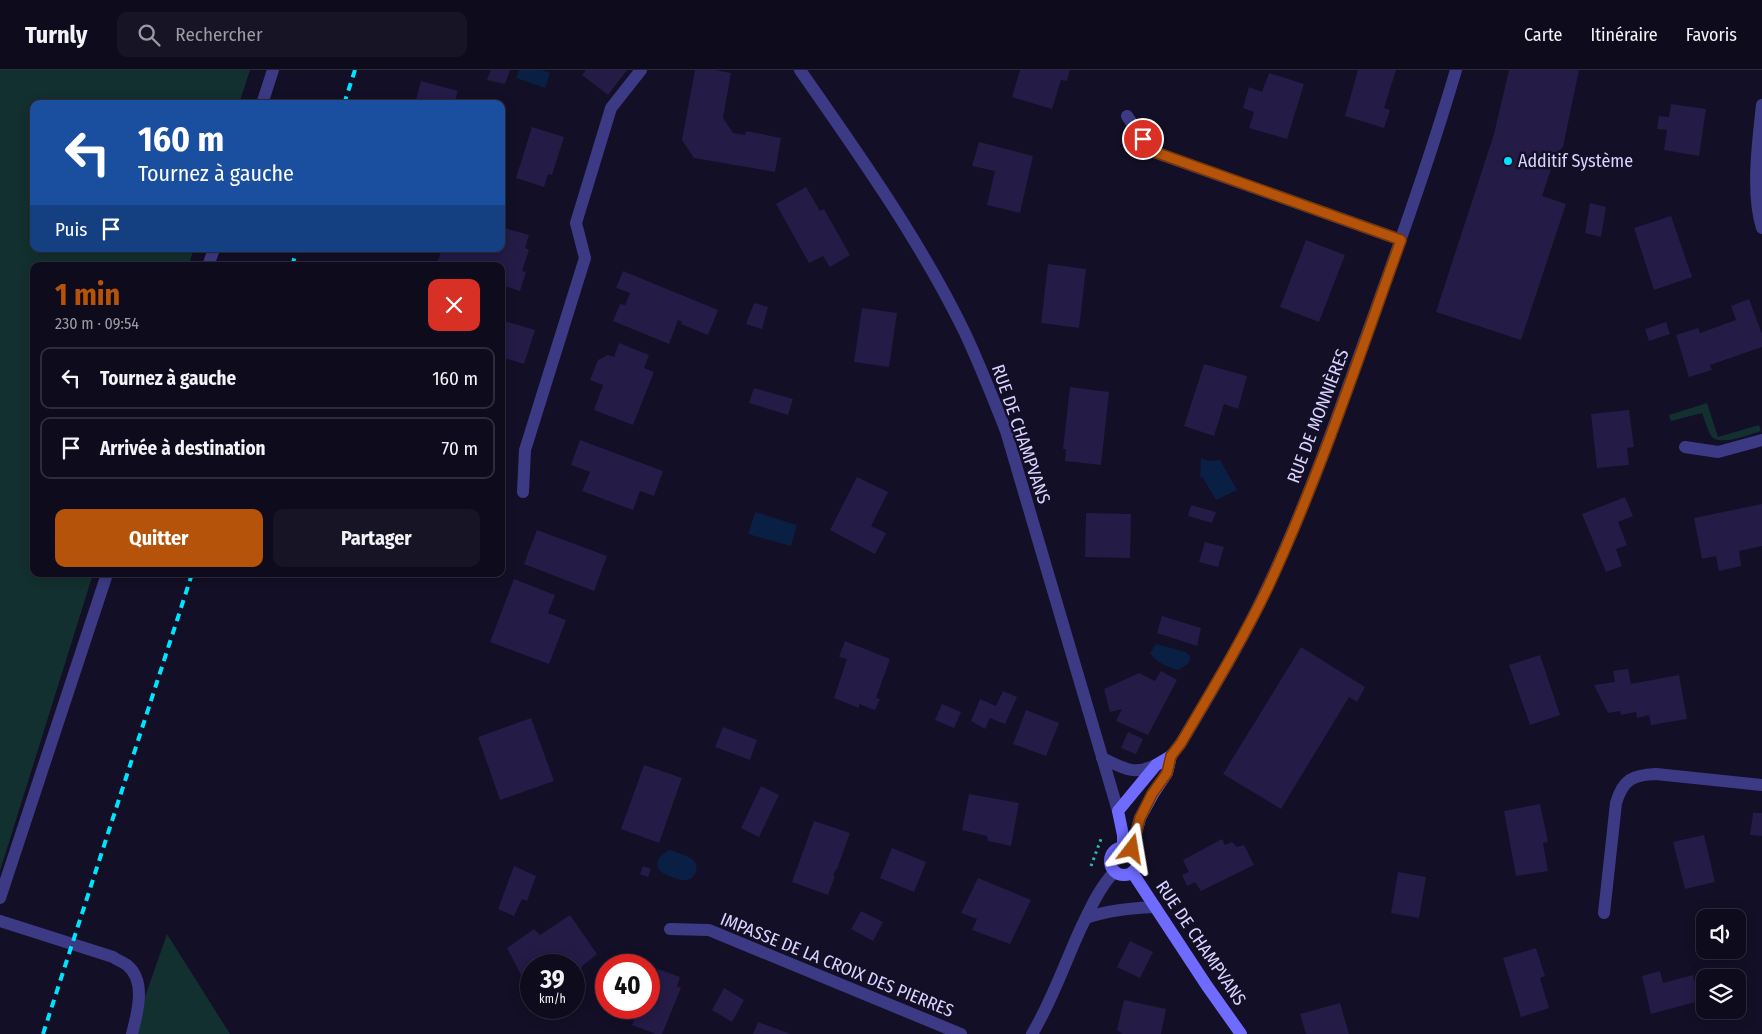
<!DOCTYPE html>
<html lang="fr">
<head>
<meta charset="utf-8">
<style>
  :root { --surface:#0e0b1c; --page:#171425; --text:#f1f3f6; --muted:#9b9ba3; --line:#2e2b3b; --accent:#b45309 }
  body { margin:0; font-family:"Fira Sans Condensed",sans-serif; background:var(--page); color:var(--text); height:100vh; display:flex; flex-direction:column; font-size:19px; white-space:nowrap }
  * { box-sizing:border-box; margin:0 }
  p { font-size:16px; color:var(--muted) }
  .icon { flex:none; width:28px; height:28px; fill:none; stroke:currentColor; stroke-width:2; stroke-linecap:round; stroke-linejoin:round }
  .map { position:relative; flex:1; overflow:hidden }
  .panel { position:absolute; left:30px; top:192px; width:475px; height:315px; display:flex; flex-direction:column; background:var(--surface); border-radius:10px; box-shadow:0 2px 12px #0003,0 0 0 1px var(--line) }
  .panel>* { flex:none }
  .top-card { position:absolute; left:30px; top:30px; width:475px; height:152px; border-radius:10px; box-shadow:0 2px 12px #0003,0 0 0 1px var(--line); background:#1a4fa0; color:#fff; overflow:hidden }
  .buttons { position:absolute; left:1696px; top:839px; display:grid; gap:10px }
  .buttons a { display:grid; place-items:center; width:50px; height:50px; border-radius:10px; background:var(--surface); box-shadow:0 2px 12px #0003,0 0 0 1px var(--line); font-size:25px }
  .speed { position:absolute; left:520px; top:884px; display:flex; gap:10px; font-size:25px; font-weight:700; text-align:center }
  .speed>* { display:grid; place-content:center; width:65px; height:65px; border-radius:50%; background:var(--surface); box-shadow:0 2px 12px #0003,0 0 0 1px var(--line); line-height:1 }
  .speed small { font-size:12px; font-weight:400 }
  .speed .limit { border:8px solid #d22; background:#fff; color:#111 }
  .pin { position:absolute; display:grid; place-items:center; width:42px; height:42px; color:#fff; margin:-21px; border:2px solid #fff; border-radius:50%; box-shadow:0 1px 5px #0007 }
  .me { position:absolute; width:55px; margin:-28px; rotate:14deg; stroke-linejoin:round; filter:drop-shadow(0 0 4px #0008) }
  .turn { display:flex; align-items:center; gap:18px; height:105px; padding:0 25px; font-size:22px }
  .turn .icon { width:65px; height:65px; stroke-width:2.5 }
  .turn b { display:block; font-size:35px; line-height:42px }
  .then { display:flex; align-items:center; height:48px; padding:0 25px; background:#0003; gap:10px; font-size:19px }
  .round { display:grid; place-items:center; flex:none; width:52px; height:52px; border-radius:10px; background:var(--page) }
  .head { display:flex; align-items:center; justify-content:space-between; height:85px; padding:0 25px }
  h1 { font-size:30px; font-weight:700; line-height:38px; color:var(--accent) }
  .cta { display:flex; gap:10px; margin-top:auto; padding:10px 25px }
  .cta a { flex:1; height:58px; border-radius:10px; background:var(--accent); color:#fff; font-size:20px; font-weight:700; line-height:58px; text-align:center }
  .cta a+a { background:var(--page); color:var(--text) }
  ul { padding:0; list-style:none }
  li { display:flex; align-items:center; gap:15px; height:62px; margin:0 10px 8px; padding:0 15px; border:2px solid var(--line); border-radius:10px }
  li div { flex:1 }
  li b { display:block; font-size:19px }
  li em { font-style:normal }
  header { display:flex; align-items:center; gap:30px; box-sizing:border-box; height:70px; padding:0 25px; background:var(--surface); border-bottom:1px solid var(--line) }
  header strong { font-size:24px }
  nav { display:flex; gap:28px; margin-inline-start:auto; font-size:18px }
  .search { width:350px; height:45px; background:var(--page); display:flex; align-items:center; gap:12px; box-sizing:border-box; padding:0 18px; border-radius:10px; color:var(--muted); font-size:19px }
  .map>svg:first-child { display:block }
  .green { fill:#12302f }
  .water { fill:#0a1f44 }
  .building { fill:#241b47 }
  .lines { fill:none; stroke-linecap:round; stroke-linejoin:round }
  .path { stroke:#2fb8b0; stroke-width:3; stroke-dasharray:2.5 4; stroke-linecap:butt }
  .lane { stroke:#3d3a85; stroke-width:12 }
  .street { stroke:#3d3a85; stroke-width:12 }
  .secondary { stroke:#6f6bff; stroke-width:12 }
  .rail { stroke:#00e5ff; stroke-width:4; stroke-dasharray:8 6; stroke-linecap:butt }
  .route-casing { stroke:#753606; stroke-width:12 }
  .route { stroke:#b45309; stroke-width:9 }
  .poi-dot { fill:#00e5ff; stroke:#130f26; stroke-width:2 }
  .labels { text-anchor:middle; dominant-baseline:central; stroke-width:5; stroke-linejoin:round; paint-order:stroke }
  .poi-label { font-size:18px; fill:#d9d4ff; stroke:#130f26; text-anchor:start }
  .street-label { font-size:18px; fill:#d9d4ff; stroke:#130f26 }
</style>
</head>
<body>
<header>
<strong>Turnly</strong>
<div class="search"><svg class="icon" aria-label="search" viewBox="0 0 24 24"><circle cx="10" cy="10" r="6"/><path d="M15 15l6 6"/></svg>Rechercher</div>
<nav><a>Carte</a><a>Itinéraire</a><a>Favoris</a></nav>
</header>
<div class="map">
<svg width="1762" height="964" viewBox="0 0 1762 964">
  <rect width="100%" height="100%" fill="#130f26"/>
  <!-- green -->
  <path class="green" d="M0 0H250L239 34H34V179H194L188 196H34V504H93L0 801Z
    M1707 333 1718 367 1759 355 1761 361C1751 364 1719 377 1711 366 1707 359 1705 350 1702 343L1671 351 1669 345Z
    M167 864 230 964H132Z"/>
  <!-- water -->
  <path class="water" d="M519 0H542L550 3 545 18 516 8Z
    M1201 388 1209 391 1220 390 1237 420 1216 430 1203 408 1200 407Z
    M755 442 797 455 791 476 748 464Z
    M1156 574 1186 582 1191 588 1188 594 1178 600C1166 596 1157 593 1150 583Z
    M670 780C676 783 687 785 692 789 702 797 694 812 682 810 677 809 668 806 663 803 651 796 659 784 670 780Z"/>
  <!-- building -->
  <path class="building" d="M491 0H510L505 14 487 10Z
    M586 0H627L608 25 582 5Z
    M695 0H715L731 3 723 48 733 63 745 65 746 61 781 68 775 102 694 88 682 70Z
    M1020 0H1070L1067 11 1061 10 1052 39 1012 27Z
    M1358 0H1396L1384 38 1390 40 1384 58 1345 46Z
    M1509 0H1579L1563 77 1556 84 1542 126 1566 134 1521 270 1436 242 1494 64Z
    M1269 3 1304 14 1287 69 1249 58 1254 42 1243 38 1249 17 1262 22Z
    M421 11 458 21 454 34H415Z
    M1671 34 1706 39 1699 86 1664 80 1667 60 1657 59 1659 46 1669 47Z
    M532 57 564 67 552 105 548 104 544 117 516 108Z
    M979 72 1033 86 1020 143 987 135 995 101 972 96Z
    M806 117 820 141 824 139 850 185 830 197 823 186 809 193 776 134Z
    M1590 133 1606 137 1601 167 1585 163Z
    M1671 146 1692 207 1654 220 1634 158Z
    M501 157 529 165 525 178 529 180 522 201 526 202 520 221 501 215V196H436L442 179H501Z
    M1306 170 1345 185 1319 252 1280 237Z
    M1048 194 1086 199 1079 258 1041 253Z
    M623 201 718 240 708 265 681 254 682 252 678 250 669 274 613 251 620 234 625 235 630 223 616 218Z
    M1749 229 1762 264V277L1710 295 1712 300 1689 307 1676 265 1698 258 1700 263 1736 250 1731 236Z
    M754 233 768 237 762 259 746 254Z
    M862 238 897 243 889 297 854 292Z
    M501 250 535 260 524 294 501 287Z
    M1666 252 1670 264 1649 271 1645 259Z
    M619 273 649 285 644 298 654 302 633 355 594 340 603 315 590 310 598 290 608 285 614 287Z
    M1204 294 1247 306 1238 339 1224 334 1214 366 1184 356Z
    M1070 317 1109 322 1101 395 1065 391 1066 379H1063Z
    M754 318 793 329 788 345 749 333Z
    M1629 340 1634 377 1627 378 1629 395 1597 398 1591 344Z
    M580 370 663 401 654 426 640 421 633 440 582 421 590 402 571 395Z
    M857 407 888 422 871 456 886 463 875 484 830 460Z
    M1625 427 1633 446 1618 452 1627 475 1616 479 1622 496 1606 502 1582 444Z
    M1762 434V476L1739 481 1741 496 1719 501 1716 486 1702 489 1694 448Z
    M1191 435 1216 442 1212 453 1188 446Z
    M1086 443 1131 444 1130 488 1085 487Z
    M537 460 607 486 594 521 524 494Z
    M1205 472 1224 477 1218 497 1199 492Z
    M514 509 555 525 548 543 566 550 549 594 490 572Z
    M1162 546 1201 558 1197 576 1157 563Z
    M845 571 890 589 876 628 880 629 875 640 859 634V638L834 628 847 589 839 587Z
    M1301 577 1365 617 1357 632 1349 627 1281 739 1223 704Z
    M1540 585 1560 645 1530 655 1509 595Z
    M1628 599 1631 614 1679 605 1687 649 1651 655 1649 645 1637 648 1636 642 1621 645 1620 641 1608 643 1594 615 1615 612 1613 601Z
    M1161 601 1177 610 1148 665 1116 651 1122 639 1110 642 1104 619 1139 603 1155 611Z
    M1003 621 1017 627 1005 654 990 648 985 659 971 651 980 629 996 636Z
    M942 634 961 642 954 658 935 650Z
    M1026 640 1059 653 1046 686 1013 674Z
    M531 648 554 711 500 730 478 667Z
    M723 657 757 670 750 690 715 677Z
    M1128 662 1143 669 1136 684 1121 678Z
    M644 695 682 708 659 773 621 759Z
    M761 716 779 725 759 767 741 758Z
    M969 724 1019 733 1011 776 988 771 987 766 962 760Z
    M1540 734 1548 772 1543 773 1548 801 1516 806 1504 741Z
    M1753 743H1762V766L1750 765Z
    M814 751 850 763 837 799H836L833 805 835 806 828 825 792 812Z
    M1704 765 1715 812 1685 819 1673 772Z
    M1222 769 1225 775 1232 772 1237 777 1244 775 1254 795 1201 821 1195 812 1187 816 1182 805 1189 802 1183 790Z
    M892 778 926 792 914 822 880 808Z
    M514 796 536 806 527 831 522 829 514 846 498 839Z
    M643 796 651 799 648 807 640 804Z
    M1398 802 1426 807 1419 848 1391 843Z
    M978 808 1031 830 1010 874 972 860 977 849 961 843Z
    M861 841 883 852 873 871 851 859Z
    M570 845 597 884 582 896 577 916H574V895H531V918H528L507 878 534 859 540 865Z
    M1130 871 1153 882 1140 908 1117 897Z
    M1536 878 1545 906 1540 908 1549 938 1521 947 1503 888Z
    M658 899 680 907 677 916 681 918 662 964H656L632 955 639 938H649V916Z
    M1660 901 1663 913 1693 905 1699 931 1651 944 1642 906Z
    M724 918 744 930 732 952 712 940Z
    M1124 930 1166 939 1161 964H1123L1117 960Z
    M1340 933 1349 964H1306L1300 944Z
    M758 952 791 964H753Z"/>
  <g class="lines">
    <!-- path -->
    <path class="path" d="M1091 796 1101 769"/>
    <!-- lane -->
    <path class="lane" d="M1127 46 1151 81 1401 170"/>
    <!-- street -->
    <path class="street" d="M800 0C858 83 921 172 965 263 980 295 993 328 1006 361L1118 741
      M262 34 273 0
      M1762 35C1758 72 1751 123 1762 158
      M208 196 214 179
      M1685 377 1718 382 1762 370
      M523 422 525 380 585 188 576 153 611 38 641 0
      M1171 686 1181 673C1211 622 1242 572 1267 518 1303 442 1332 362 1360 283 1394 189 1428 95 1456 0
      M1102 688C1123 698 1133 706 1156 695
      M0 828 107 504
      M1604 843 1616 733C1623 709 1633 705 1656 704L1762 715
      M1086 848C1108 840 1131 838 1155 837
      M0 851 113 887C117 890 123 892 127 895 147 911 137 944 132 964
      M670 859 709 860 961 964
      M1032 964C1052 931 1064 895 1080 860 1090 839 1099 818 1115 801"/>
    <!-- secondary -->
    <path class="secondary" d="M1123 777V765L1118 741 1156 695 1171 686
      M1110 791a14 14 0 1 1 28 0a14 14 0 1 1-28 0Z
      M1132 779 1140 748 1153 724 1167 703 1171 686
      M1132 802 1207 916 1241 964"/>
    <!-- rail -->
    <path class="rail" d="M344 34 355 0
      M292 196 297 179
      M43 964 192 504"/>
  </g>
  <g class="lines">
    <defs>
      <path id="route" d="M1132 779 1140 748 1152 724 1167 703 1171 686 1181 673C1211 622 1242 571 1268 517 1320 405 1359 286 1401 170L1152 81 1143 69"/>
    </defs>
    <!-- route casing -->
    <use href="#route" class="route-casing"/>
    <!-- route -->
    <use href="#route" class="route"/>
  </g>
  <!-- markers -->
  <circle class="poi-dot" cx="1508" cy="91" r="5"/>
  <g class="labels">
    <!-- poi labels -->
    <g class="poi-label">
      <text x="1518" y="91">Additif Système</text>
    </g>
    <!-- street labels -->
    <g class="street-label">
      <text transform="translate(1318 346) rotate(-69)">RUE DE MONNIÈRES</text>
      <text transform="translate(1021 364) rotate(71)">RUE DE CHAMPVANS</text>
      <text transform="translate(1201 873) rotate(56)">RUE DE CHAMPVANS</text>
      <text transform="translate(837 895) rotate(22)">IMPASSE DE LA CROIX DES PIERRES</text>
    </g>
  </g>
</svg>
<div class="buttons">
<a><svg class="icon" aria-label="sound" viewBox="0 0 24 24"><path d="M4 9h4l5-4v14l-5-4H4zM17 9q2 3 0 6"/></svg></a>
<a><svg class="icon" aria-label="layers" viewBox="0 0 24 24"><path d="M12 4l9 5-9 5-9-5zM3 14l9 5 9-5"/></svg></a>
</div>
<div class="speed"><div>39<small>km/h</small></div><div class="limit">40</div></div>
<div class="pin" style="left:1143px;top:69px;background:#d93025"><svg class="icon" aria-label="arrive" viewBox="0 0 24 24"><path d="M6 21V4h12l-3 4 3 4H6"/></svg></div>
<svg class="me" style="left:1132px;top:779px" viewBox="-20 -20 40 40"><path d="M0-17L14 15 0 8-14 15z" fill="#b45309" stroke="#fff" stroke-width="4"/></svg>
<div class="top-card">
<div class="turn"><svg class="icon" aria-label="left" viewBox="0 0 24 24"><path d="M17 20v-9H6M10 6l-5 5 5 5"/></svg><div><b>160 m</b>Tournez à gauche</div></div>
<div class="then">Puis<svg class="icon" aria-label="arrive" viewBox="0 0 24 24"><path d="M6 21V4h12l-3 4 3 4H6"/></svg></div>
</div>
<section class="panel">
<div class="head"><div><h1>1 min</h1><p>230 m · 09:54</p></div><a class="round" style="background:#d93025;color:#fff"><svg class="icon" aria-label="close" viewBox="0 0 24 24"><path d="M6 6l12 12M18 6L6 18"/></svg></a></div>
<ul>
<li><svg class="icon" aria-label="left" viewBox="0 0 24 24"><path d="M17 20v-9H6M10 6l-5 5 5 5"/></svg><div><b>Tournez à gauche</b></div><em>160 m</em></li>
<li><svg class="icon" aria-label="arrive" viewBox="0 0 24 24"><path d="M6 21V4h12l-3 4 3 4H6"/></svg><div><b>Arrivée à destination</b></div><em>70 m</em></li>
</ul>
<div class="cta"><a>Quitter</a><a>Partager</a></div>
</section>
</div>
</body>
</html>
